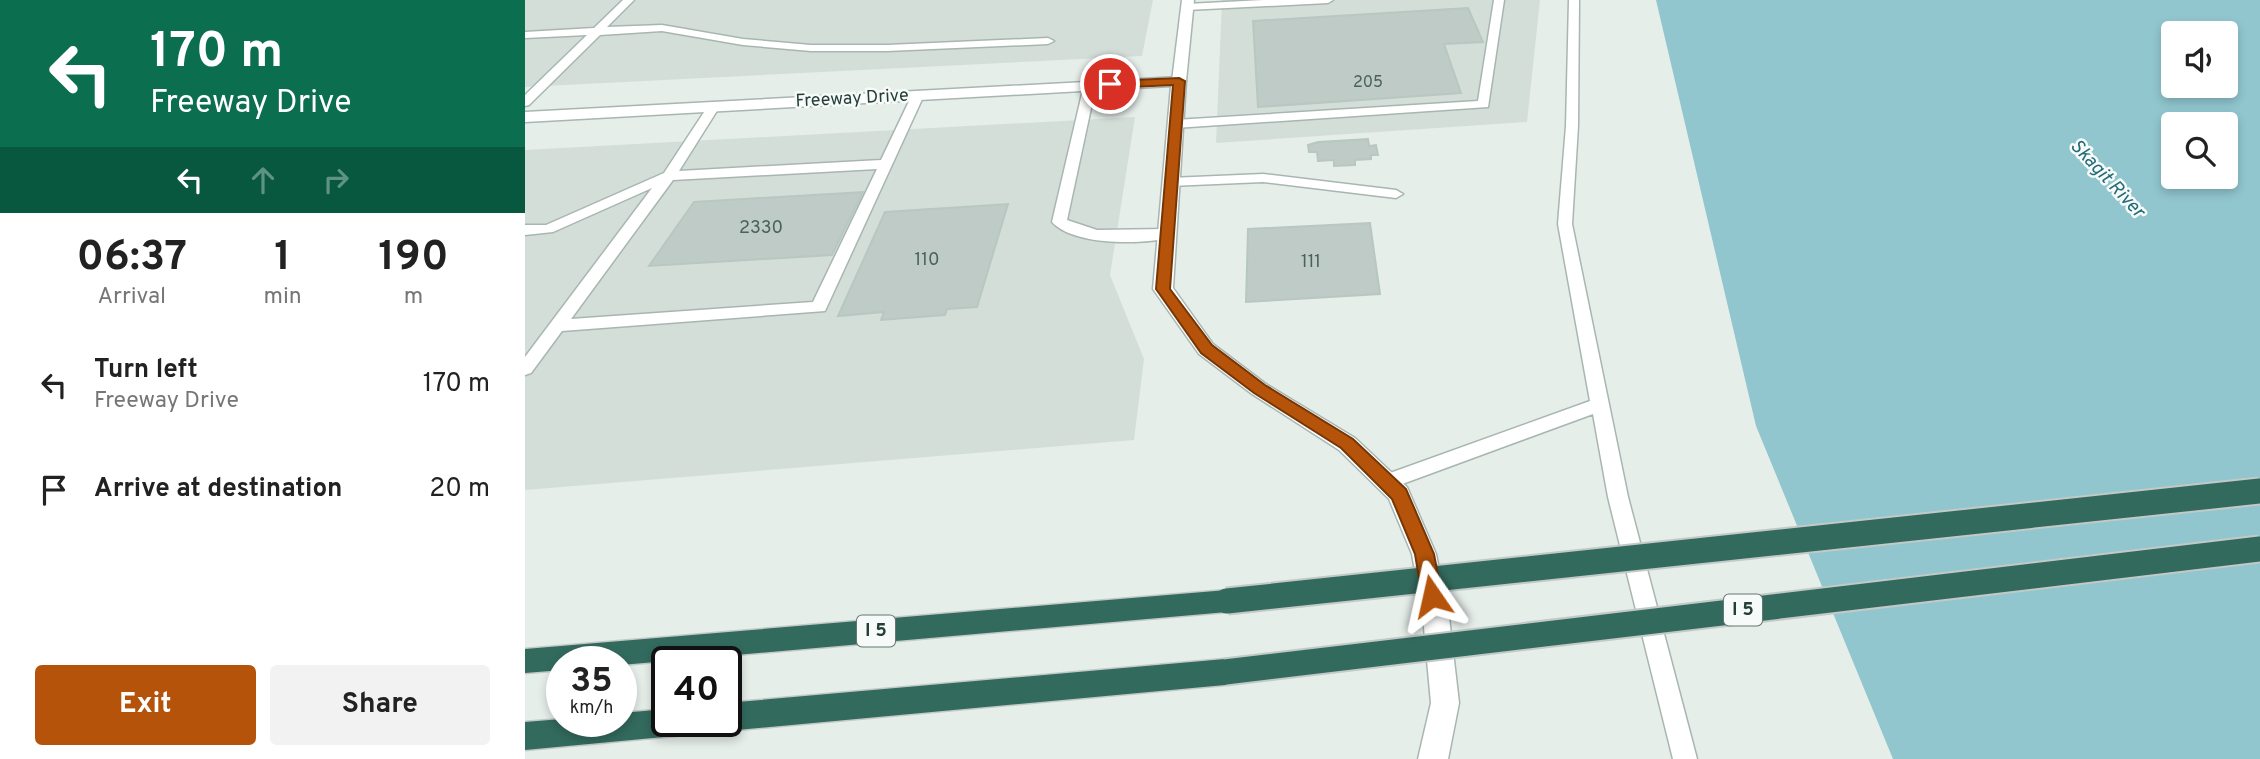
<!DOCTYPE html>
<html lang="en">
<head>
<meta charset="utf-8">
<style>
  :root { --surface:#fff; --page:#f2f2f2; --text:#222; --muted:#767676; --accent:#b45309 }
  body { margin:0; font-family:Overpass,sans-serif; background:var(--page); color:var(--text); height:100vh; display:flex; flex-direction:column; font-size:26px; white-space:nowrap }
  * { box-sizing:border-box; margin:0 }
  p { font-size:23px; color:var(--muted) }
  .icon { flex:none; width:38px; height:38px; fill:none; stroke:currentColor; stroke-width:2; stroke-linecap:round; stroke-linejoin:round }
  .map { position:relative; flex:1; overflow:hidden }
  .drawer { display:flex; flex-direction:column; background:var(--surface); width:525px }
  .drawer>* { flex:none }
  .banner { background:#0b6e4f; color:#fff; overflow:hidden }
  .tools { position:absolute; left:1636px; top:21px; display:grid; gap:14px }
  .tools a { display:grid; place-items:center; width:77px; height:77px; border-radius:7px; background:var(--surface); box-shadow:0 4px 10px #0003; font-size:35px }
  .speed { position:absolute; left:21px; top:646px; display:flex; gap:14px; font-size:35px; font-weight:700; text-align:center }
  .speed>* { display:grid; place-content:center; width:91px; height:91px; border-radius:50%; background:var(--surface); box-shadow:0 4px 10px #0003; line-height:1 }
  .speed small { font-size:18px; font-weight:400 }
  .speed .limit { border:4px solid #111; border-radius:10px; background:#fff; color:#111 }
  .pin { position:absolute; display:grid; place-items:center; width:60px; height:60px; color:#fff; margin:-30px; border:4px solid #fff; border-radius:50%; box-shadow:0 2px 7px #0007 }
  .me { position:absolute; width:77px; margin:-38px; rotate:349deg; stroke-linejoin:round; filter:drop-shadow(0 0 5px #0008) }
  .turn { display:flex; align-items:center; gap:24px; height:147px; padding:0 35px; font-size:32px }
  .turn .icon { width:91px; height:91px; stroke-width:2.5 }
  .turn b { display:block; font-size:49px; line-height:60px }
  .lanes { display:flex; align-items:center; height:66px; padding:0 35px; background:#0003; justify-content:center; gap:35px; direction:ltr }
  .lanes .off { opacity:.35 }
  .eta { display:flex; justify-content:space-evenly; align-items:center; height:119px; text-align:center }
  .eta b { font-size:42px; font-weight:700; line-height:49px }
  .primary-button { display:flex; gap:14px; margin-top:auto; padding:14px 35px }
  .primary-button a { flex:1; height:80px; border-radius:7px; background:var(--accent); color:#fff; font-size:28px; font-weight:700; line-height:80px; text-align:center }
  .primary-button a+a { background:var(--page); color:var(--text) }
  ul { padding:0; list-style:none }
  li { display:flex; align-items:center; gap:21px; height:105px; padding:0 35px }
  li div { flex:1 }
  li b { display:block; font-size:26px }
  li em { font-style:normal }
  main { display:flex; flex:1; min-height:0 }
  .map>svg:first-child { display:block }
  .built { fill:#d4ded9 }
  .water { fill:#91c6cf; fill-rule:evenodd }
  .building { fill:#becbc6; stroke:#b8c7c1; stroke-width:2 }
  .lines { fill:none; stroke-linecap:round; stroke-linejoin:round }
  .service-casing { stroke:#a8b6b1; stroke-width:3 }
  .minor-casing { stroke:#a8b6b1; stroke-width:3 }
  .tertiary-casing { stroke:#a8b6b1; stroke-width:3 }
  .motorway-casing { stroke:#c2c9c7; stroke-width:3 }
  .service { fill:#fff; fill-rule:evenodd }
  .minor { fill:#fff; fill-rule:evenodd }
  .tertiary { fill:#fff; fill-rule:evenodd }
  .motorway { fill:#336a5e; fill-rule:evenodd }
  .motorway-bridge-casing { stroke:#c2c9c7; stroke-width:29; stroke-linecap:butt }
  .motorway-bridge { stroke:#336a5e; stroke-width:25 }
  .route { fill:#b45309; stroke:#753606; stroke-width:2 }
  .labels { text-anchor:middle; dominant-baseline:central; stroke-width:5; stroke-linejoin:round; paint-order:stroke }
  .far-number-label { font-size:16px; fill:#4b625c }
  .far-street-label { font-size:18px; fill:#253f38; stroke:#f6faf8 }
  .number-label { font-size:18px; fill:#4b625c }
  .far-water-label { font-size:19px; font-style:italic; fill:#226b78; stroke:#f6faf8 }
  .shield { fill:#f6faf8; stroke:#647772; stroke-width:2 }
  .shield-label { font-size:19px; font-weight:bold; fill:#253f38 }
</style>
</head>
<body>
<main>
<section class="drawer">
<div class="banner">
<div class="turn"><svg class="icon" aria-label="left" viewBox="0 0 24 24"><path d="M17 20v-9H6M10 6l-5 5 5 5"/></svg><div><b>170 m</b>Freeway Drive</div></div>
<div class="lanes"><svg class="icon" aria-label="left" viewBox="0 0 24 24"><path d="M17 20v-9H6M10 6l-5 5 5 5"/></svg><svg class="icon off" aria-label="ahead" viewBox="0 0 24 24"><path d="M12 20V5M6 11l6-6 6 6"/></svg><svg class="icon off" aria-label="right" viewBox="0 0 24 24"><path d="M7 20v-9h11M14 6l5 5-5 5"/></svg></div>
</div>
<div class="eta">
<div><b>06:37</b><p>Arrival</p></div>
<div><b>1</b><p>min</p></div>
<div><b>190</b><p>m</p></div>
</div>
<ul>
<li><svg class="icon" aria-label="left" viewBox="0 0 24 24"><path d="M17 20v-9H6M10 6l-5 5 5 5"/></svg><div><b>Turn left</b><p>Freeway Drive</p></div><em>170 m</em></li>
<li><svg class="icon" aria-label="arrive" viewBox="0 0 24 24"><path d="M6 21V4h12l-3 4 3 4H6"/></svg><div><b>Arrive at destination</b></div><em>20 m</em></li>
</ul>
<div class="primary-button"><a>Exit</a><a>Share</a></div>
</section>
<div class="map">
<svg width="1735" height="759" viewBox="0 0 1735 759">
  <rect width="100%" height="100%" fill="#e6eeea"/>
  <!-- built -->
  <path class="built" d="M0 0H628L617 56 0 87Z
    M697 0H1015L1002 122 691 143Z
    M610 117 585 275 619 359 609 440 0 490V150Z"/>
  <!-- water -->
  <path class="water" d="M1131 0H1735V759H1368L1231 426ZM1648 33H1701V86H1648ZM1648 124H1701V177H1648Z"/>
  <!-- building -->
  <path class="building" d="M943 8 958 42 919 44 936 93 733 107 728 21Z
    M843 139 844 146 851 145 853 155H846V159L830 160V165L809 166V160L793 161 792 152H784L783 145 793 142Z
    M338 192 307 255 124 266 169 202Z
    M483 204 452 307 422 309 420 315 356 320 359 312 313 316 360 212Z
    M845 223 855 294 721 302 723 229Z"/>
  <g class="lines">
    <defs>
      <path id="service" d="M98 0H109L82 27 137 25 218 39 286 45H362L523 38 529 41 523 44 362 51H286L218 45 137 31 75 35 4 105 0 106V95L62 35 0 38V32L69 28Z
        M738 0H808L803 3 662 10 657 7 662 4Z
        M969 0H979L963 107 650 128 644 124 650 120 953 101Z
        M1044 0H1054L1053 126 1047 224 1103 497 1172 759H1148L1083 497 1068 414 861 490 854 487 851 482 854 477 1065 401 1033 224 1041 126Z
        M565 81 571 85 542 220 572 230 642 229 649 234 647 237C618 245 549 246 527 222L559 85Z
        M393 91 399 95 300 311 37 331 6 373 0 375V357L127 188 28 232 0 235V225H21L139 173 185 103 195 106 154 171 356 160 387 95ZM352 169 288 302 46 319 148 180Z
        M738 174 871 190 878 194 871 198 738 182 645 186 638 182 645 178Z"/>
      <path id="minor" d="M657 0H669L661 81 654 85 647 81Z"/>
      <path id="tertiary" d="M654 77 661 81 648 288 688 344 741 384 830 438 882 487 911 554 924 617 934 703 923 759H893L906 703 898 617 887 554 864 499 814 450 727 394 674 354 628 289 646 86 0 122V112Z"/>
      <path id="motorway" d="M702 590 711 593 715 601 711 609 702 612 96 665V662H37V670L0 673V649Z
        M700 659 710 663 714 672 710 681 700 685 201 731 191 727 189 721H201V703Z
        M142 709V721H174L170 731 160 735 0 750V722L37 719 96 721V713Z"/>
    </defs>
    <!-- service casing -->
    <use href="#service" class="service-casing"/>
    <!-- minor casing -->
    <use href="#minor" class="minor-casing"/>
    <!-- tertiary casing -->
    <use href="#tertiary" class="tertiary-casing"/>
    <!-- motorway casing -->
    <use href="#motorway" class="motorway-casing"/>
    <!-- service -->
    <use href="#service" class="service"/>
    <!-- minor -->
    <use href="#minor" class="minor"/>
    <!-- tertiary -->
    <use href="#tertiary" class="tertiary"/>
    <!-- motorway -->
    <use href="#motorway" class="motorway"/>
    <defs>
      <path id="motorway-bridge" d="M702 601 1735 491
        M700 672 1735 549"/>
    </defs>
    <!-- motorway-bridge casing -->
    <use href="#motorway-bridge" class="motorway-bridge-casing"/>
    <!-- motorway-bridge -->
    <use href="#motorway-bridge" class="motorway-bridge"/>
  </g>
  <!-- route -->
  <path class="route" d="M654 78 660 81 645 289 687 345 740 385 828 439 881 489 909 554 917 596 914 602 907 604 900 602 897 596 890 554 867 499 816 448 729 393 676 353 631 289 648 85 585 88 579 84 585 81Z"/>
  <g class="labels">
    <!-- far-number labels -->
    <g class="far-number-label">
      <text x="843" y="83">205</text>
    </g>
    <!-- far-street labels -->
    <g class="far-street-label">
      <text transform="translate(327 99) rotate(-3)">Freeway Drive</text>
    </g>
    <!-- number labels -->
    <g class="number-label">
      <text x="236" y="228">2330</text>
      <text x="402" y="260">110</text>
      <text x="786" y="262">111</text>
    </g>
    <!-- far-water labels -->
    <g class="far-water-label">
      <text transform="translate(1582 179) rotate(47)">Skagit River</text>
    </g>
    <!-- shield labels -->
    <g class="shield">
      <rect x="1199" y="594.5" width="38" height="31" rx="5"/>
      <rect x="332" y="615.5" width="38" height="31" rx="5"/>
    </g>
    <g class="shield-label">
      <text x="1218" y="610">I 5</text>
      <text x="351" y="631">I 5</text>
    </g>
  </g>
</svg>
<div class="tools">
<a><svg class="icon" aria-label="sound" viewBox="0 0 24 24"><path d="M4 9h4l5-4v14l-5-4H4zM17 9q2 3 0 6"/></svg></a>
<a><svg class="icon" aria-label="search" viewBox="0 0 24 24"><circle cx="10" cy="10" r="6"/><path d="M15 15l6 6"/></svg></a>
</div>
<div class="speed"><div>35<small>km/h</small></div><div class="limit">40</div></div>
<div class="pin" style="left:585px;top:84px;background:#d93025"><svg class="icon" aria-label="arrive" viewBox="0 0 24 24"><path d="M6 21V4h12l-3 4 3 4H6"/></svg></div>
<svg class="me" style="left:907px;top:596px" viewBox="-20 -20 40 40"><path d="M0-17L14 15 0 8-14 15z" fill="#b45309" stroke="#fff" stroke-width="4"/></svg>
</div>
</main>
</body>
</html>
